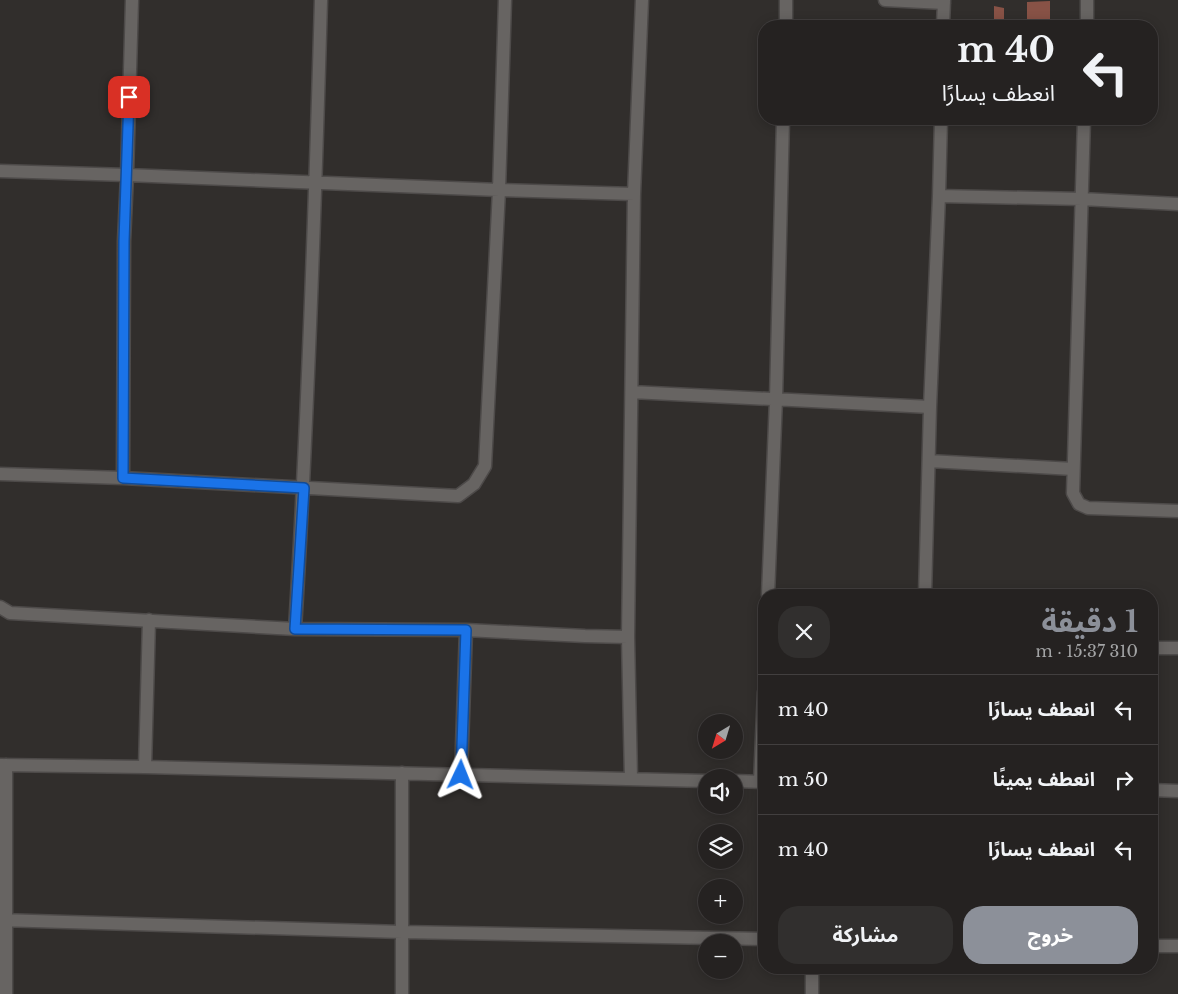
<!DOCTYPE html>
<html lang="ar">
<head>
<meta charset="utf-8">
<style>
  :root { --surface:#252221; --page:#312f2e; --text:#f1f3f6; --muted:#a3a4a5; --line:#423f3f; --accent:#8c9099 }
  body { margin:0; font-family:"Libre Baskerville","Noto Sans Arabic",serif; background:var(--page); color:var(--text); direction:rtl; height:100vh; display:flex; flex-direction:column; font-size:19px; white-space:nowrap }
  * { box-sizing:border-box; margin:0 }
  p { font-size:16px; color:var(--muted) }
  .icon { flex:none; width:28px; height:28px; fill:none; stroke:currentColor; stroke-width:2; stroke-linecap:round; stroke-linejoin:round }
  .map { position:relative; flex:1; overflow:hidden; direction:ltr }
  .panel { position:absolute; left:758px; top:589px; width:400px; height:385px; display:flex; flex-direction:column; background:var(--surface); border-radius:20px; box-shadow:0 2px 12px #0003,0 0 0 1px var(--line); direction:rtl }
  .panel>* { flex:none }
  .top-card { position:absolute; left:758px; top:20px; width:400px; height:105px; border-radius:20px; box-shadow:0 2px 12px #0003,0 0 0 1px var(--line); direction:rtl; background:#252221; color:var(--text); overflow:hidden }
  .needle { width:32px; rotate:218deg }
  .controls { position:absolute; left:698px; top:714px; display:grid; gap:10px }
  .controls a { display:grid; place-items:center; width:45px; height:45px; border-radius:50%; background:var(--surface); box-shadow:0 2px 12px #0003,0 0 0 1px var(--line); font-size:25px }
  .pin { position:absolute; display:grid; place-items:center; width:42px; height:42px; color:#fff; margin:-21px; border-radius:10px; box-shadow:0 2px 8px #0006 }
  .me { position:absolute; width:55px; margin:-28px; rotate:2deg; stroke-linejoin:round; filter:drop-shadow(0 0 4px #0008) }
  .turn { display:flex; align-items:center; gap:18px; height:105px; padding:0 20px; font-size:22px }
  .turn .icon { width:65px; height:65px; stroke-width:2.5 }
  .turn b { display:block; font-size:35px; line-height:42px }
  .round { display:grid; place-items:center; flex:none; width:52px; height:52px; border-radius:20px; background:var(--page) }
  .headline { display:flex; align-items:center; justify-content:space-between; height:85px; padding:0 20px }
  h1 { font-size:30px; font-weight:700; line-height:38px; color:var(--accent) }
  .action { display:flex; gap:10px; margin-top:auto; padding:10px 20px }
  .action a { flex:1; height:58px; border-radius:20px; background:var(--accent); color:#fff; font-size:20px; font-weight:700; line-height:58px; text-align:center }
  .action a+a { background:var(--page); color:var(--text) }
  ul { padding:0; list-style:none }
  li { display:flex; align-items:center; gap:15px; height:70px; padding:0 20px; border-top:1px solid var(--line) }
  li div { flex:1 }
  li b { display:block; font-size:19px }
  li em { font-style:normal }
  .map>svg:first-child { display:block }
  .building { fill:#885246 }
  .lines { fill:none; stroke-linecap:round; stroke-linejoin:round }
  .minor-casing { stroke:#4d4a49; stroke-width:15 }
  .minor { stroke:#676462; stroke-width:12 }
  .route-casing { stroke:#114b97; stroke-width:12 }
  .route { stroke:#1a73e8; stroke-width:9 }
</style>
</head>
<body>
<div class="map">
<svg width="1178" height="994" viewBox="0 0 1178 994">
  <rect width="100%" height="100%" fill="#312e2c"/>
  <!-- building -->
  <path class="building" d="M1050 1V25H1027V2Z
    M994 6 1004 8V21L994 20Z"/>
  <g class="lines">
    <defs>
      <path id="minor" d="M132 0 127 175 499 190 634 194
        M885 0 944 3
        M786 26V0
        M943 26 944 0
        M1087 26V0
        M1084 119 1073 493 1079 504 1088 508 1178 511
        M0 171 127 175 124 241 123 478
        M939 196 1082 199 1178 204
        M632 392 930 407
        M929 461 1073 469
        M0 474 123 478 458 496 474 484 485 466 499 190 505 0
        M768 595 776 399 783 119
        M925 595 930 407 939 196 941 119
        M0 607 10 613 295 629 466 630 585 636 628 637
        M295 629C308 419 315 210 321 0
        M1151 648H1178
        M0 765 145 767 706 781
        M6 765V994
        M145 767 149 620
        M402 773V994
        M461 775 466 630
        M631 779 628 637 634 194 642 0
        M734 781 764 782
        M760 782 764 692
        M1151 790 1178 791
        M0 920 402 932 764 939
        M1151 946H1178
        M812 994V968"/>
    </defs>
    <!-- minor casing -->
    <use href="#minor" class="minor-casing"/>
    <!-- minor -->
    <use href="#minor" class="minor"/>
  </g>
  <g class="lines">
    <defs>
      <path id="route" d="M129 97 124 241 123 478 304 488 295 629 466 630 461 775"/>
    </defs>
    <!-- route casing -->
    <use href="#route" class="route-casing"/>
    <!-- route -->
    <use href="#route" class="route"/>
  </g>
</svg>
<div class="controls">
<a><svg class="needle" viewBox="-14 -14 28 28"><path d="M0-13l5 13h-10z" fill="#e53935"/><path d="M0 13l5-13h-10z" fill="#a3a4a5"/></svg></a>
<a><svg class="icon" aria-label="sound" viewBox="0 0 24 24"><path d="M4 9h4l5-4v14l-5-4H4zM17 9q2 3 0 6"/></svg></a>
<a><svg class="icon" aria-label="layers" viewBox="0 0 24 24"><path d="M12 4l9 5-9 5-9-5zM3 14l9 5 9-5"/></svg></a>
<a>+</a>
<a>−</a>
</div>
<div class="pin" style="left:129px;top:97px;background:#d93025"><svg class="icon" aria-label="arrive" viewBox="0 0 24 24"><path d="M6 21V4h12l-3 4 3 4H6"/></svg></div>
<svg class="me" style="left:461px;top:775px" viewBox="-20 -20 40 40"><path d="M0-17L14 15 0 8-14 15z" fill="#1a73e8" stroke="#fff" stroke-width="4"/></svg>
<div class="top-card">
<div class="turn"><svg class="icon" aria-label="left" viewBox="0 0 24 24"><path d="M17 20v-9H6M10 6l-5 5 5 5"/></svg><div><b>40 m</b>انعطف يسارًا</div></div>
</div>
<section class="panel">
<div class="headline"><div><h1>1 دقيقة</h1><p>310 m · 15:37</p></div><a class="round"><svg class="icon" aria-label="close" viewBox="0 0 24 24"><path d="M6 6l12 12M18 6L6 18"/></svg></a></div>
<ul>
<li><svg class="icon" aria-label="left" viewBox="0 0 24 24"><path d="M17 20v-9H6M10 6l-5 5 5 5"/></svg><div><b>انعطف يسارًا</b></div><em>40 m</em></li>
<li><svg class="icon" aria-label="right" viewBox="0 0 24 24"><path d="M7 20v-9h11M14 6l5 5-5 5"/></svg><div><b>انعطف يمينًا</b></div><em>50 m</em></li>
<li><svg class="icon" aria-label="left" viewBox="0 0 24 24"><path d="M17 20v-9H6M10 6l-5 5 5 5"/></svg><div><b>انعطف يسارًا</b></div><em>40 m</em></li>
</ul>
<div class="action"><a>خروج</a><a>مشاركة</a></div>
</section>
</div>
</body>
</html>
